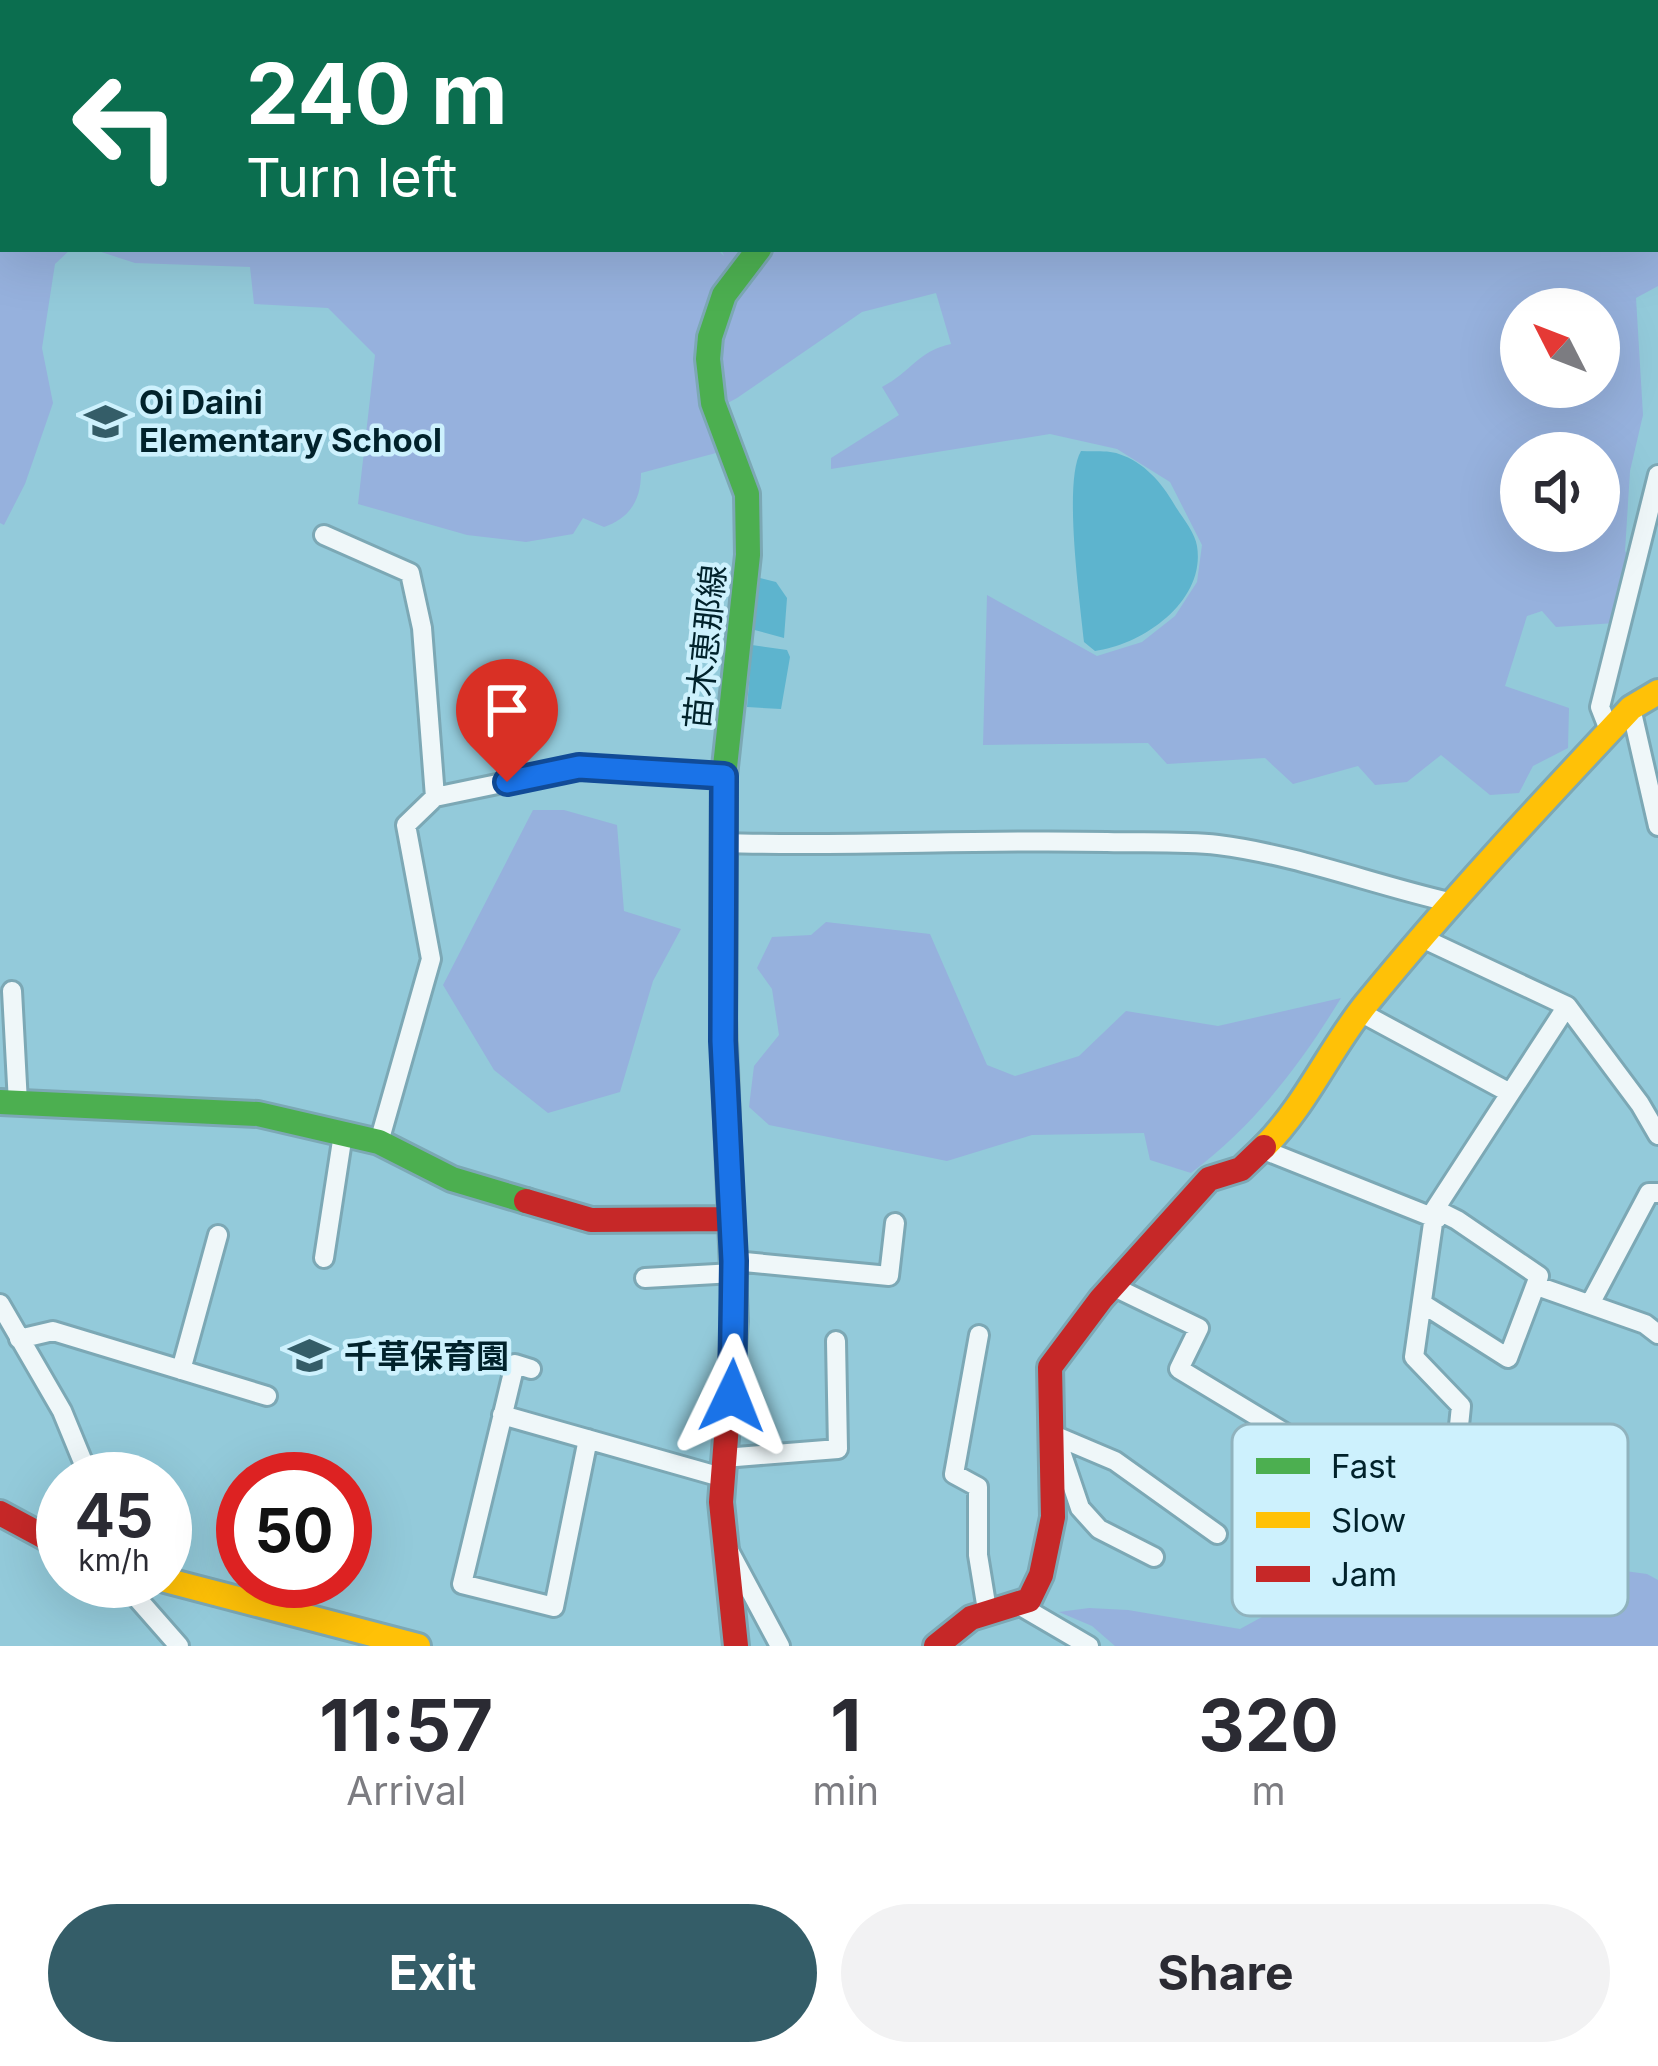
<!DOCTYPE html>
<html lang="en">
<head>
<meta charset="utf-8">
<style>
  :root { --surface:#fff; --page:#f2f2f3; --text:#2b2b33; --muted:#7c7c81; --accent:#345d68 }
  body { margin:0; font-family:Inter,"Noto Sans JP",sans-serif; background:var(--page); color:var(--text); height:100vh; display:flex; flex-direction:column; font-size:45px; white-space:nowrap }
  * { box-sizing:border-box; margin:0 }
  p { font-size:39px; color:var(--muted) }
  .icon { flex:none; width:66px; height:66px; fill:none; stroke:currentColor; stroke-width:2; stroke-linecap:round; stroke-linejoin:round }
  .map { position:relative; height:1646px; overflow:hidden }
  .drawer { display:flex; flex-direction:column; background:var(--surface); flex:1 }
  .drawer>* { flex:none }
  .banner { position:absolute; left:0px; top:0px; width:1659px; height:252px; box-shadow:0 12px 48px #0002; background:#0b6e4f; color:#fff; overflow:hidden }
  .needle { width:78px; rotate:312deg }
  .tools { position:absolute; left:1500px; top:288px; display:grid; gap:24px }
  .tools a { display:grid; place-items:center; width:120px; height:120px; border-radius:50%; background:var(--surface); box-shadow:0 12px 48px #0002; font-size:60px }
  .speed { position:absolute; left:36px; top:1452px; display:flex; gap:24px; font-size:60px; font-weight:700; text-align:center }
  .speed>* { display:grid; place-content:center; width:156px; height:156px; border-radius:50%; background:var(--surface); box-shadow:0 12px 48px #0002; line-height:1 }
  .speed small { font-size:30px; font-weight:400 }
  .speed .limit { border:18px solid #d22; background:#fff; color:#111 }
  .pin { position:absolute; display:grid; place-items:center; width:102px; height:102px; color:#fff; margin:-123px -51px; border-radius:50% 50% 50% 0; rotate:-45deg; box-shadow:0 0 12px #0007 }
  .pin .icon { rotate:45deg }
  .me { position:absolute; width:132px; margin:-66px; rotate:2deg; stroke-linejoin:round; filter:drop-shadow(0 0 9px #0008) }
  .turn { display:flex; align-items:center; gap:42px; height:252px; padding:0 48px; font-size:54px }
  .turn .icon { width:156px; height:156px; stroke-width:2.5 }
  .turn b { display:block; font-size:84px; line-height:102px }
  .eta { display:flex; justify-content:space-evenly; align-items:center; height:204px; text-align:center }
  .eta b { font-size:72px; font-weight:700; line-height:84px }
  .action { display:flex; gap:24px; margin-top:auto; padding:24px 48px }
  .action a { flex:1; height:138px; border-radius:72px; background:var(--accent); color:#fff; font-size:48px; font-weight:700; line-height:138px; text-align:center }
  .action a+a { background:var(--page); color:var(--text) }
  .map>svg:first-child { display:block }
  .green { fill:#96b1dd; fill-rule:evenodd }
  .water { fill:#5db4ce }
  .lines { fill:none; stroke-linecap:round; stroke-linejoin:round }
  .street-casing { stroke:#7ca8b5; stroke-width:24 }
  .fast-casing { stroke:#7ca8b5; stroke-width:30 }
  .slow-casing { stroke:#7ca8b5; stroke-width:30 }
  .jam-casing { stroke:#7ca8b5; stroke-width:30 }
  .street { stroke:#eff7f9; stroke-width:18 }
  .fast { stroke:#4caf50; stroke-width:24 }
  .slow { stroke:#ffc107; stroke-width:24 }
  .jam { stroke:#c62828; stroke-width:24 }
  .route-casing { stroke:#114b97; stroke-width:30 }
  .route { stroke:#1a73e8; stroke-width:21 }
  .labels { text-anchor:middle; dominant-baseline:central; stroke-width:9; stroke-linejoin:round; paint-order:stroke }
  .poi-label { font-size:33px; font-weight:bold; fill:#01222b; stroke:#cdf1fd; text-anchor:start }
  .street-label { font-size:33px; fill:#01222b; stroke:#cdf1fd }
  .key { fill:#cdf1fd; stroke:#90b3be; stroke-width:3 }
  .key-label { font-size:33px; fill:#01222b }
</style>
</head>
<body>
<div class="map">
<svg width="1658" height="1646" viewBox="0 0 1658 1646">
  <rect width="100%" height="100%" fill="#93cada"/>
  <!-- green -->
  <path class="green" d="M0 0 349 3H3V249H71L55 264 42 348 53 403 25 484 4 525 0 523Z
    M694 0H1436L1438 3H695Z
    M1658 122V286L1636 298 1643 415 1630 471 1625 551 1632 562 1615 623 1556 627 1542 611 1527 616 1505 686 1569 708 1568 748 1533 766 1519 793 1490 795 1441 755 1407 782 1375 785 1358 766 1293 784 1265 758 1167 764 1148 743 983 745 987 595 1097 656 1142 642 1175 616 1197 582 1202 545 1170 482 1117 449 1050 434 831 469V458L899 415 882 387C911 372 918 351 951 344L936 293 862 312 737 398 704 416 716 453 641 473C641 500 630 518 604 527L583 518 573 534 526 542 467 535 358 504 375 355 328 308 254 304 250 267 135 263 92 249H717L724 256 721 249H1656ZM1521 309H1599V387H1521ZM1521 453H1599V531H1521Z
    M533 810H564L617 825 624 911 681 929 653 981 620 1092 548 1113 494 1070 443 985Z
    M826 922 930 934 987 1065 1015 1076 1079 1056 1126 1011 1218 1026 1341 998C1300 1065 1254 1126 1191 1173L1150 1160 1144 1133 1032 1135 947 1161 769 1125 749 1107 754 1066 779 1035 772 989 757 968 772 937 811 935Z
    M1526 1496 1595 1567 1647 1574 1658 1580V1646H1115L1092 1626 1059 1612 1089 1608 1128 1610 1240 1629 1284 1605 1449 1571 1492 1533 1470 1506 1476 1499 1495 1502Z"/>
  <!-- water -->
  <path class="water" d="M1081 451C1093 452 1108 450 1119 454 1144 462 1162 483 1174 504 1181 516 1195 532 1197 546 1206 602 1142 645 1095 651L1084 642C1080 602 1063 481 1081 451Z
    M756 577 776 582 787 598 784 638 751 629Z
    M752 645 787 650 790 657 781 709 747 707Z"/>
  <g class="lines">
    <defs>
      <path id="street" d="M324 535 410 573 422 628 435 797
        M1631 708 1658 826
        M1609 730 1600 707 1658 475
        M722 843C850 847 979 839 1107 842 1144 843 1182 841 1218 845 1297 855 1371 884 1449 902
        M1422 938 1567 1006 1640 1104 1658 1135
        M12 991 18 1103
        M1360 1012 1510 1093
        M379 1142 431 959 406 825 435 797 579 767 724 776
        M1264 1150 1437 1219
        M324 1258 343 1134
        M734 1261 889 1276 895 1223
        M645 1278 734 1273
        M1112 1286 1199 1328 1179 1369 1361 1479
        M1537 1286 1645 1324 1658 1334
        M0 1304 62 1411 90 1479
        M1423 1304 1508 1358 1539 1276 1457 1220 1435 1209
        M1590 1304 1649 1193H1658
        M979 1335 954 1474 978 1487V1555L987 1610
        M19 1339 53 1331 267 1396
        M531 1369 515 1364 462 1584 554 1607 588 1439
        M181 1370 218 1235
        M502 1415 721 1477
        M1056 1436 1115 1461 1217 1534
        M1057 1440 1080 1508 1099 1529 1154 1557
        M724 1458 838 1449 836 1341
        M1455 1465 1461 1406 1414 1357 1435 1209 1567 1006
        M727 1547 780 1646
        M1262 1562 1307 1518 1344 1467
        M122 1581 179 1646
        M1019 1605 1089 1646"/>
      <path id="fast" d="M723 1018 724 776 748 555 747 494 713 403 708 359 710 337 724 295 759 249
        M0 1102 258 1114 379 1142 452 1179 526 1201"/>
      <path id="slow" d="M1264 1147C1306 1105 1329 1050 1366 1004 1450 901 1540 805 1631 708L1658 692
        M165 1580 418 1646"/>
      <path id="jam" d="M684 0 685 3
        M723 1018 735 1321 721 1502 736 1646
        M526 1201 591 1220 731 1219
        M0 1513 63 1547
        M936 1646 971 1618 1029 1600 1041 1575 1053 1517 1050 1367 1101 1299 1209 1179 1241 1169 1264 1147"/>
    </defs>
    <!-- street casing -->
    <use href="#street" class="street-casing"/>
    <!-- fast casing -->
    <use href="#fast" class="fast-casing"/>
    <!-- slow casing -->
    <use href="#slow" class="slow-casing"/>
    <!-- jam casing -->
    <use href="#jam" class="jam-casing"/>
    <!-- street -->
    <use href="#street" class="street"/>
    <!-- fast -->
    <use href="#fast" class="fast"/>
    <!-- slow -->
    <use href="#slow" class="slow"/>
    <!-- jam -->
    <use href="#jam" class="jam"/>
  </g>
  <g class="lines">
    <defs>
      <path id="route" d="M507 782 579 767 724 776 723 1041 734 1261 732 1396"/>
    </defs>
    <!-- route casing -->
    <use href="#route" class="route-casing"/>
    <!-- route -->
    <use href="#route" class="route"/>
  </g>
  <!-- icons -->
  <defs>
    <symbol id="school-bare" viewBox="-9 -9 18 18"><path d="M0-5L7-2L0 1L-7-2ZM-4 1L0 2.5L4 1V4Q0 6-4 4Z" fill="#345d68" stroke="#cdf1fd" stroke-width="2.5" paint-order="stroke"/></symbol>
  </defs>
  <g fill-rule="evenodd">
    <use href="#school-bare" x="76" y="392" width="59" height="59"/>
    <use href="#school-bare" x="280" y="1326" width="59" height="59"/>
  </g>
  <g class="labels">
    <!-- poi labels -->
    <g class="poi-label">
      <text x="139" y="402">Oi Daini<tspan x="139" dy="38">Elementary School</tspan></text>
      <text x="344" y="1356">千草保育園</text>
    </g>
    <!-- street labels -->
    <g class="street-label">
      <text transform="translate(705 647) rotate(-84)">苗木恵那線</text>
    </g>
  </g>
  <!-- legend -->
  <rect x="1232" y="1424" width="396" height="192" rx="18" class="key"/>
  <rect x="1256" y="1458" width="54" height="16" fill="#4caf50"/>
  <rect x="1256" y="1512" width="54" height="16" fill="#ffc107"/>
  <rect x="1256" y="1566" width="54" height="16" fill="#c62828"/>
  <g class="key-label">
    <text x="1331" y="1478">Fast</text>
    <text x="1331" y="1532">Slow</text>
    <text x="1331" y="1586">Jam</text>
  </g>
</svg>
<div class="tools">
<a><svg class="needle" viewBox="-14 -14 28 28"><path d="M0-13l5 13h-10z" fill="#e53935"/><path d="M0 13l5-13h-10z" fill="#7c7c81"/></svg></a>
<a><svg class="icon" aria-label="sound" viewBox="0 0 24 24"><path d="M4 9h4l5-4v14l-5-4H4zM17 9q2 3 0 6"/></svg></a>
</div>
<div class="speed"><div>45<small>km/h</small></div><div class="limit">50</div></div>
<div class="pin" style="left:507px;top:782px;background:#d93025"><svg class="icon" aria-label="arrive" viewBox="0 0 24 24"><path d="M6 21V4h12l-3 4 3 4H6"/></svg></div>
<svg class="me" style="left:732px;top:1396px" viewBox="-20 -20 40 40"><path d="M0-17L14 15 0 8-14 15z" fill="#1a73e8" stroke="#fff" stroke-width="4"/></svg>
<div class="banner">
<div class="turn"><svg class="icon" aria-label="left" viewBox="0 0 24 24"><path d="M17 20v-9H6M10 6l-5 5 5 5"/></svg><div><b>240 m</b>Turn left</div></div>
</div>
</div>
<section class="drawer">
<div class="eta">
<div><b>11:57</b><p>Arrival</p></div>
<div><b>1</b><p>min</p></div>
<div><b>320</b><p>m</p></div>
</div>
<div class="action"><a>Exit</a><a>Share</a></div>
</section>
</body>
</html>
